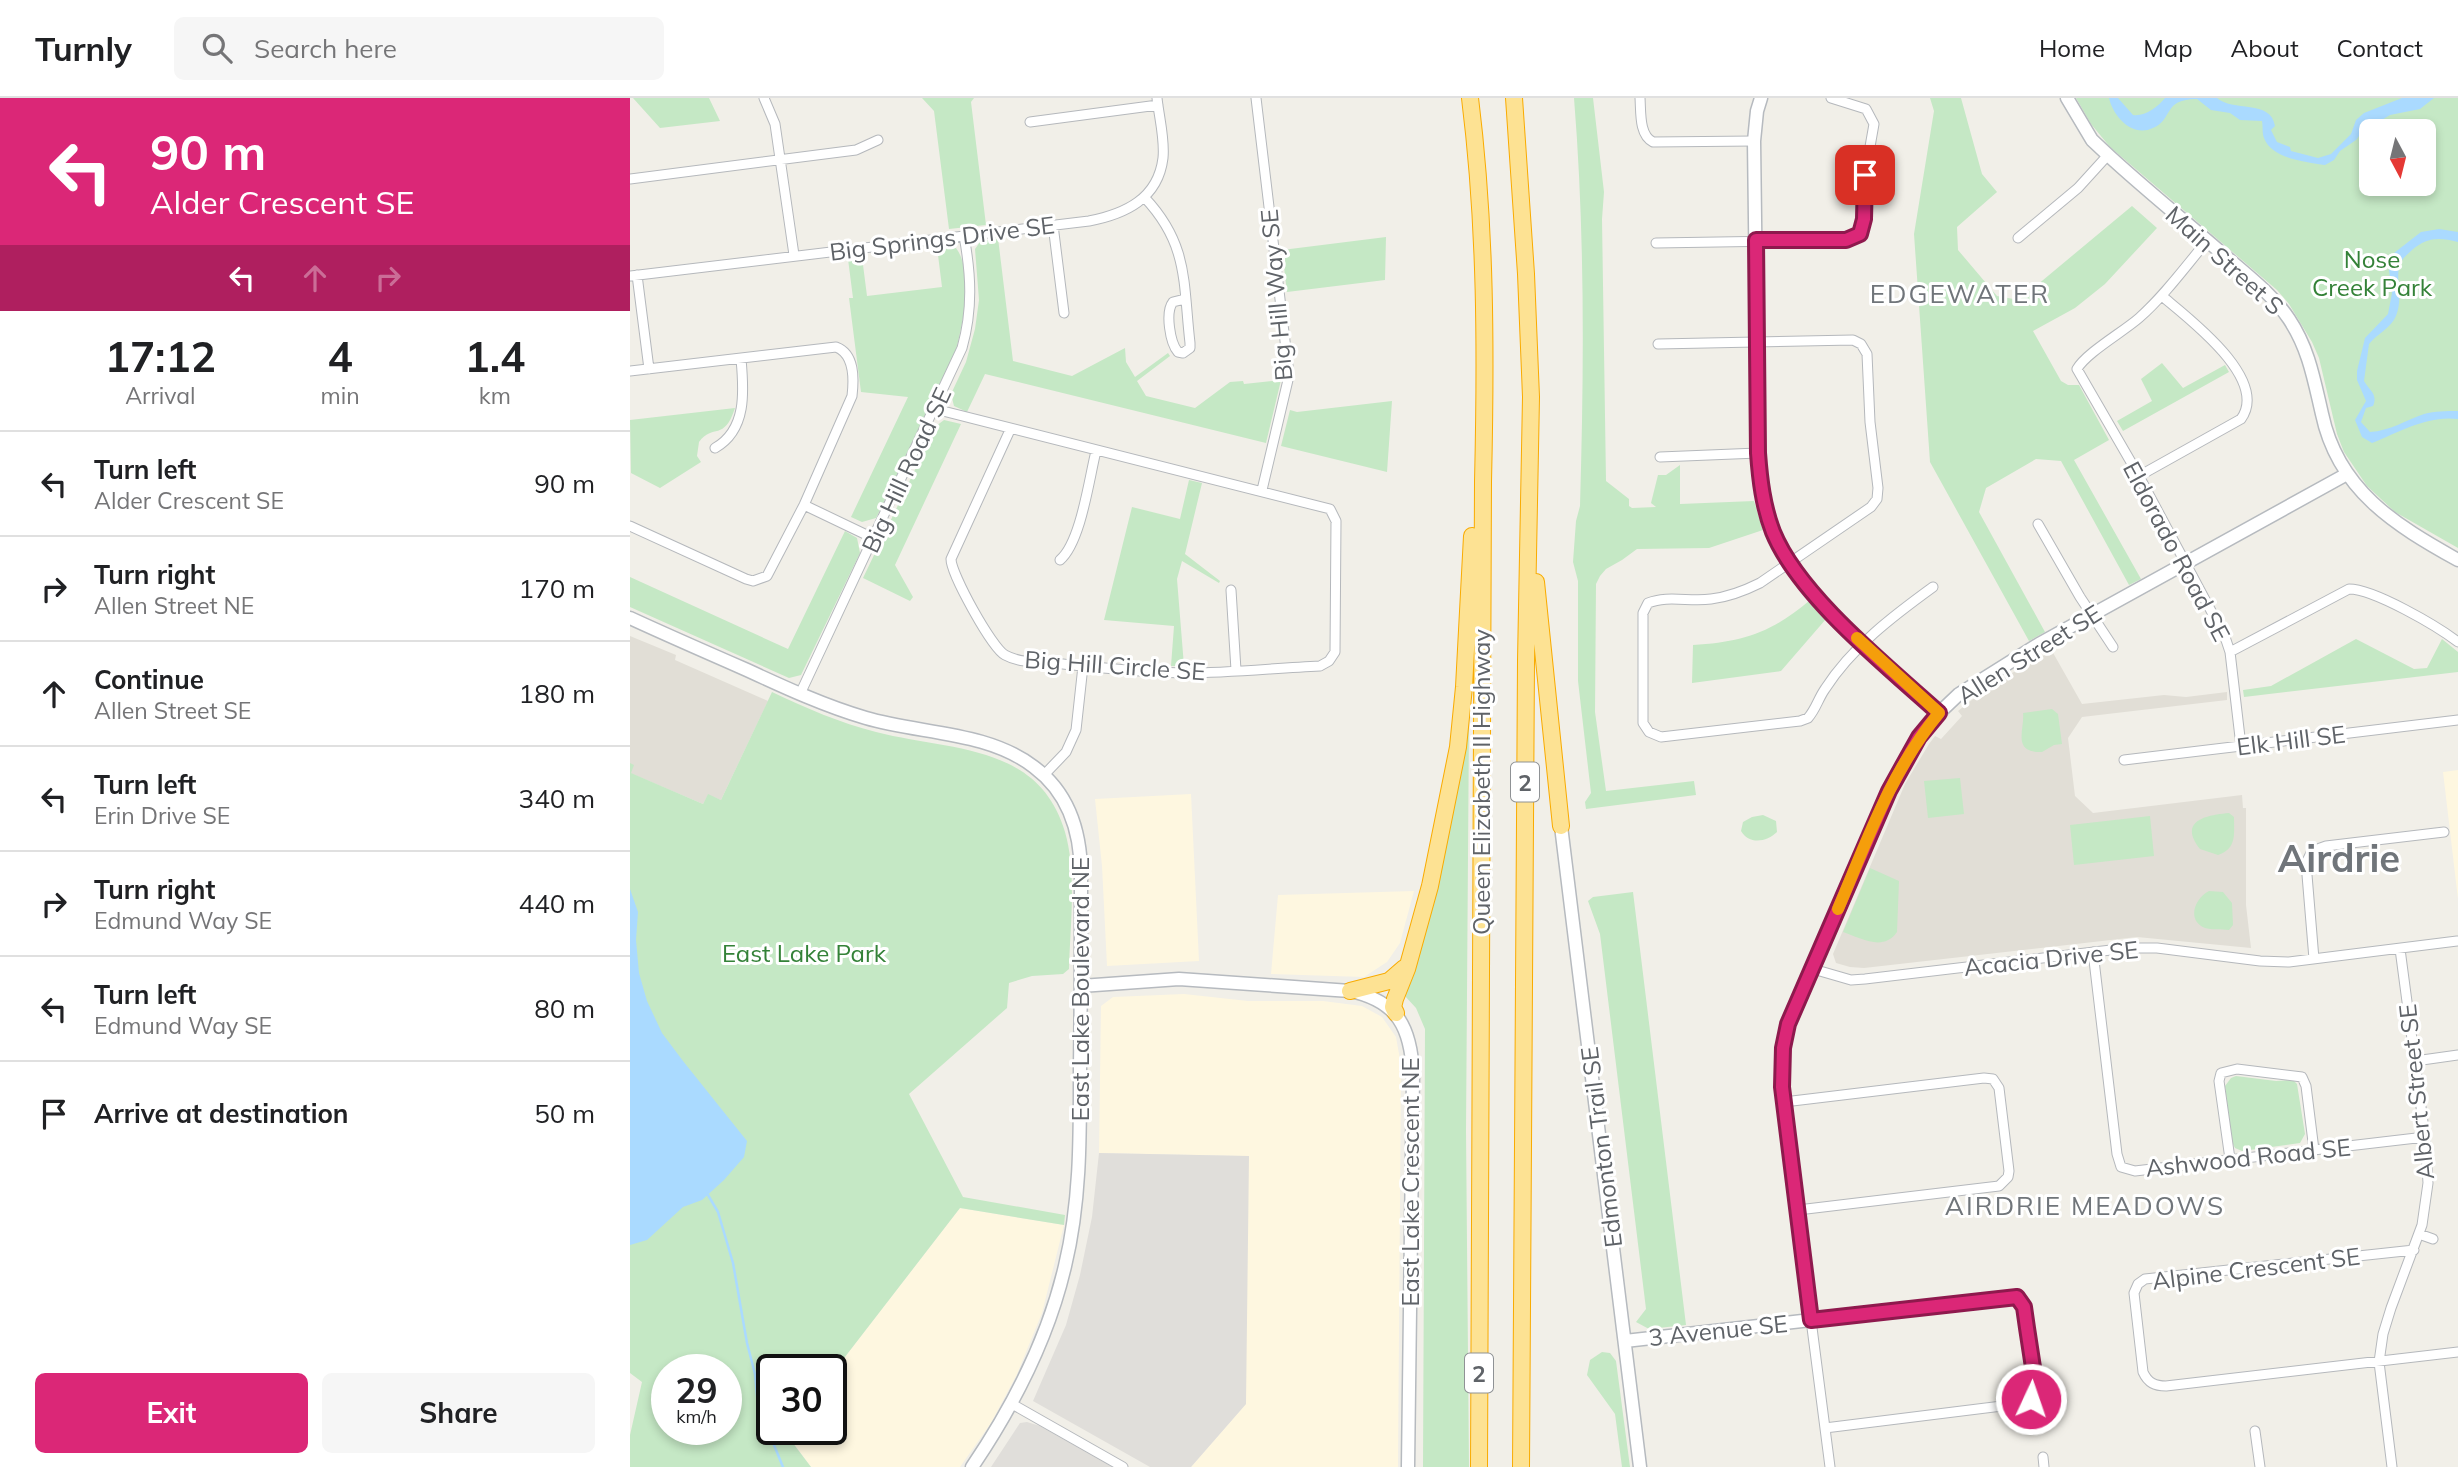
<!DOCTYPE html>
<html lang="en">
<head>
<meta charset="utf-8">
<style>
  :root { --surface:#fff; --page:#f6f6f6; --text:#202124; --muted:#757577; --line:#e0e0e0; --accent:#db2777 }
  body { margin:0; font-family:Mulish,sans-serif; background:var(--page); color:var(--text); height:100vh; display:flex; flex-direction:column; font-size:26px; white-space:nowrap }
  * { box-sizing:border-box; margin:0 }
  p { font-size:23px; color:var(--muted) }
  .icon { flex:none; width:38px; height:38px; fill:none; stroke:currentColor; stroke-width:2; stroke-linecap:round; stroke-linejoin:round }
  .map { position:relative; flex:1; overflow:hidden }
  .details { display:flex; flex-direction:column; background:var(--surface); width:630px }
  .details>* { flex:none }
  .top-card { background:#db2777; color:#fff; overflow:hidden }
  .needle { width:46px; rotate:173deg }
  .controls { position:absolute; left:1729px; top:21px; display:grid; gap:14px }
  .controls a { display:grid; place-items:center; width:77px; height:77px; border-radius:10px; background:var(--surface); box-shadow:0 4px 10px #0003; font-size:35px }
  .speed { position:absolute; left:21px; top:1256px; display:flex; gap:14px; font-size:35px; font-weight:700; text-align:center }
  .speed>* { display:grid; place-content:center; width:91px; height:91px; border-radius:50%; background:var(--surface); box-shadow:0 4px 10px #0003; line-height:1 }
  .speed small { font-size:18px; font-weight:400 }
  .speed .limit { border:4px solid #111; border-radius:10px; background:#fff; color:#111 }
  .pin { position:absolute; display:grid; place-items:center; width:60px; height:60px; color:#fff; margin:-30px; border-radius:14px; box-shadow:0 4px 10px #0006 }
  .me { position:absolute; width:77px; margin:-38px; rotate:3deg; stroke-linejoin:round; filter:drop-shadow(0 0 5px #0008) }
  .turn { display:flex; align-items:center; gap:24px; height:147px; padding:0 35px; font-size:32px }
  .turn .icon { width:91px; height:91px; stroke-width:2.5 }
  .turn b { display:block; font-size:49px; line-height:60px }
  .lanes { display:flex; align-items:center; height:66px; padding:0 35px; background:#0003; justify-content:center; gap:35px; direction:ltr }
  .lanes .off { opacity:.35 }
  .eta { display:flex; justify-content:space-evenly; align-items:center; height:119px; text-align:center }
  .eta b { font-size:42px; font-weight:700; line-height:49px }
  .primary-button { display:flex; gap:14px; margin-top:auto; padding:14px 35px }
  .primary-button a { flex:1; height:80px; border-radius:10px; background:var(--accent); color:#fff; font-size:28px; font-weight:700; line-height:80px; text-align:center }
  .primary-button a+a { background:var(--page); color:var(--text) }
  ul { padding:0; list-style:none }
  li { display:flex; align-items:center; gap:21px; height:105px; padding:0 35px; border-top:2px solid var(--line) }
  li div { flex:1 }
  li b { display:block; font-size:26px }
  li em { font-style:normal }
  header { display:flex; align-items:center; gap:42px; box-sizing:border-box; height:98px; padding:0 35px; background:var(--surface); border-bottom:2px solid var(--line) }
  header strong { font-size:33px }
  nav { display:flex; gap:38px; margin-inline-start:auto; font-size:24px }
  .search { width:490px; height:63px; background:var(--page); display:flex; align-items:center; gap:18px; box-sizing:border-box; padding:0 24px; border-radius:10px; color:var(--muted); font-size:26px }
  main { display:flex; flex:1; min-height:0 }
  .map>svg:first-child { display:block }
  .commercial { fill:#fef7e0 }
  .industrial { fill:#e0deda }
  .education { fill:#e1ded6 }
  .green { fill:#c5e8c5; fill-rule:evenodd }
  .water { fill:#aadaff }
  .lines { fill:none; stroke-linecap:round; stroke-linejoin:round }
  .stream { stroke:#aadaff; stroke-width:2.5 }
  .street-casing { stroke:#b5b8bc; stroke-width:11 }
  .secondary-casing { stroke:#b6babf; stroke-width:15 }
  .highway-casing { stroke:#f9ab00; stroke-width:18 }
  .street { stroke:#fff; stroke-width:9 }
  .secondary { stroke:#fff; stroke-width:12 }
  .highway { stroke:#fde293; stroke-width:16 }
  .route-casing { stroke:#8e194d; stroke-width:18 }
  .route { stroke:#db2777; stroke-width:12 }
  .slow { stroke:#f59e0b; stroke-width:12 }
  .labels { text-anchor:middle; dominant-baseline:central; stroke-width:6; stroke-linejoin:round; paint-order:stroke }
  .shield { fill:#fff; stroke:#8f9295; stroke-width:2 }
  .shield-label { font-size:23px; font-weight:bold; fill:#5f6368 }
  .street-label { font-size:24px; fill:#5f6368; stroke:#fff }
  .park-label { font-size:24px; fill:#348238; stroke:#fff }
  .neighbourhood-label { font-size:26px; letter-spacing:2px; fill:#70757a; stroke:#fff }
  .town-label { font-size:38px; font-weight:bold; fill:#70757a; stroke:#fff }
</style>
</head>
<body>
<header>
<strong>Turnly</strong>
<div class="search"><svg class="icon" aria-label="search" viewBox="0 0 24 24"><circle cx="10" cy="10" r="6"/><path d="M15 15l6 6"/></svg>Search here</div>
<nav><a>Home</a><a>Map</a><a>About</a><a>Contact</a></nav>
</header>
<main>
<section class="details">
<div class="top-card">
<div class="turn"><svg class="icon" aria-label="left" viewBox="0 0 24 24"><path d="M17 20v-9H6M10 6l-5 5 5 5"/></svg><div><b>90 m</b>Alder Crescent SE</div></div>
<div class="lanes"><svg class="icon" aria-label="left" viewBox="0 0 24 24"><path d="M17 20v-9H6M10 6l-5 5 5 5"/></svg><svg class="icon off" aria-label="ahead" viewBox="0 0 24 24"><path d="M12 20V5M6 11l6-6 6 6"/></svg><svg class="icon off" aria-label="right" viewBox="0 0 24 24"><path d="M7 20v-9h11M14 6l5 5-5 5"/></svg></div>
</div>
<div class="eta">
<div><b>17:12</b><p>Arrival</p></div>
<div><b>4</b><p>min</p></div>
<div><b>1.4</b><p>km</p></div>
</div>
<ul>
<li><svg class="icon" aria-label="left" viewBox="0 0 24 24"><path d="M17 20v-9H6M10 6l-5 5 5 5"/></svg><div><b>Turn left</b><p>Alder Crescent SE</p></div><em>90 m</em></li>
<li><svg class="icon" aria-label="right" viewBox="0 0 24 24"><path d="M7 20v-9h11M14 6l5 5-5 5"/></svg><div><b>Turn right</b><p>Allen Street NE</p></div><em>170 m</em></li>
<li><svg class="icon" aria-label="ahead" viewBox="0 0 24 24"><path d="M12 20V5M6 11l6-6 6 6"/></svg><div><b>Continue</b><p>Allen Street SE</p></div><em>180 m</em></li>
<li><svg class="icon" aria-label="left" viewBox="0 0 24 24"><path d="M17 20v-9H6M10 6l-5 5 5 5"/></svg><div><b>Turn left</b><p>Erin Drive SE</p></div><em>340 m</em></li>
<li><svg class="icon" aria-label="right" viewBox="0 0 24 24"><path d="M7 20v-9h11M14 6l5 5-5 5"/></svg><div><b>Turn right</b><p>Edmund Way SE</p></div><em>440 m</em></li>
<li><svg class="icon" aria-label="left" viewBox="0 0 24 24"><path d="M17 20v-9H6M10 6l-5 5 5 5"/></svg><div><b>Turn left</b><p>Edmund Way SE</p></div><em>80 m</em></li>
<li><svg class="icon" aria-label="arrive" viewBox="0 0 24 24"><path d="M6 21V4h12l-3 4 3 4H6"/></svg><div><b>Arrive at destination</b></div><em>50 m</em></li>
</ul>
<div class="primary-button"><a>Exit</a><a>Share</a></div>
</section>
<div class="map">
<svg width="1828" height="1369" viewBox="0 0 1828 1369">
  <rect width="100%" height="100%" fill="#f1efe8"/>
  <!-- commercial -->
  <path class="commercial" d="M1828 672V801L1813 674Z
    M561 696 569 863 477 868 472 768 465 701Z
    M784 793 770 845 757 864 734 879 641 876 648 797Z
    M554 896 618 903H693L732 908 752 919 766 939 771 967 768 1369H561L616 1306 614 1058 469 1055 471 908 483 899Z
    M330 1110 434 1127 412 1215 387 1276 361 1325 330 1369H181L156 1335 159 1332H201V1277Z"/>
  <!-- industrial -->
  <path class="industrial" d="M469 1055 619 1058 616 1306 561 1369H520L403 1303 436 1227 450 1177 462 1119Z
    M397 1324 410 1328 482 1369H361L390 1325Z"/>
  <!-- education -->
  <path class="education" d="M0 538 46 557 45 562 138 603 91 702 78 697 73 706 0 675Z
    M1422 553 1452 606 1534 597 1556 599 1597 594V602L1452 619 1438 640 1445 698 1463 715 1612 697 1613 710H1616V807L1621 850 1507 839 1234 870 1220 869 1206 865 1203 856 1275 686 1299 646 1305 638 1311 641 1332 618 1328 613 1362 586Z"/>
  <!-- green -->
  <path class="green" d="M3 0H79L90 23 30 30Z
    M292 0H344L341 4 356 127 319 131 304 13Z
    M944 0H963L974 94 972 121 976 383 999 401V408L1002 410 1026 409 1021 405 1028 377H1036L1050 367V406L1124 403 1133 432 1079 450 1007 451 992 462 976 471 970 478 966 486 965 614 976 693 1064 683 1066 697 956 711 955 704 961 695 948 583V483L943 464 946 423 950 408C954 272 955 136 944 0Z
    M1300 0H1331L1352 76 1367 94 1327 129 1328 152 1367 198 1389 202 1502 108 1527 130 1475 186 1445 210 1403 233 1431 283 1438 287H1449L1479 342 1444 362 1511 481 1499 487 1431 363 1406 361 1356 390 1349 414 1415 534 1399 543 1300 364 1284 136 1304 13Z
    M1446 0H1828V450L1765 414 1737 388 1714 354 1707 336 1689 260 1682 244 1659 206 1647 192 1480 49 1461 26ZM1741 33H1794V86H1741Z
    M756 139 755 182 657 194 652 152Z
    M368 140 383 263 442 278 495 250 496 264 505 279 538 255 540 258 507 283 516 298 565 310 600 284 613 283 614 286 651 282 636 345 355 276 337 314 324 308 321 296 336 264 345 231 349 202 345 151 350 144Z
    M307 149 326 150C344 174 333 225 326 252L249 414 246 420 232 424 221 419 278 299 231 294 219 200H223L218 161 232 159 237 198 312 189Z
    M1532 265 1553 290 1595 267 1599 274 1493 333 1487 323 1522 303 1511 281Z
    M762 303 757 374 651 348 660 312 667 314Z
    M105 310C94 344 83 325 69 344L67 358 71 364 30 390 1 375 0 322Z
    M314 322 331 326 265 467 283 499 280 503 233 480 306 328Z
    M559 382 572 385 555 456 590 483 589 485 552 463 547 481 554 568H541L544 528 474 522 502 409 550 421Z
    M215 433 227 440 230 455 171 577 159 580 0 509V479L158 551Z
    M1179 503 1196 521 1151 573 1062 585 1063 547C1112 544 1141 535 1179 503Z
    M1726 541 1784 571 1797 570 1812 541 1828 554V574L1614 599 1613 592 1641 588Z
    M142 594C176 610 210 625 246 634 320 653 409 645 435 734 447 775 440 829 439 871L433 876 402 878 379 885 377 910 279 996 333 1099 435 1117 434 1127 330 1110 201 1277V1272H142V1332H159L156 1336 181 1369H0V1337L12 1284 0 1275V665L4 667 1 675 73 706 78 696 91 702ZM37 1272H96V1332H37Z
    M1422 611 1428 616 1432 646 1424 647 1412 654C1381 655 1395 631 1393 615Z
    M839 622 836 1033 839 1369H793L795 931 786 910 774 897 819 733Z
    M1330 680 1334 716 1298 720 1294 683Z
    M1599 715 1604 719C1604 736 1607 751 1588 757L1570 751C1547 722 1578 717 1599 715Z
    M1133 717 1146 723 1147 734C1137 744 1119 747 1111 733L1113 724 1122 719Z
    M1520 718 1524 758 1444 767 1440 727Z
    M1240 770 1269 783 1267 834C1253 854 1231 840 1213 834Z
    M1579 793 1593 794 1602 805 1603 827 1599 832C1591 831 1581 832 1575 830 1556 822 1565 800 1579 793Z
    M1003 794 1056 1227 1019 1231 1006 1224 1016 1211 970 836 958 803 963 799Z
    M1606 978 1646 983 1663 982 1667 986 1675 1036 1670 1045 1612 1053 1605 1050 1602 1044 1595 988 1601 980Z
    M972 1254 980 1255 986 1263 1000 1369H992L985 1316 957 1277 960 1262Z"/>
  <!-- water -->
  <path class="water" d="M1479 0H1488L1503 17C1514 19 1528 9 1535 0H1587C1602 14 1641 1 1645 28L1641 32 1647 44 1660 49 1661 53 1688 60 1701 56 1721 36 1726 22 1734 15 1772 0H1804L1790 11 1760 17 1732 34 1726 42 1710 53 1704 62 1695 67C1676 64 1642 61 1634 40 1632 35 1633 28 1632 23L1610 22 1600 15 1581 12 1567 1C1532 1 1544 21 1523 30 1502 40 1483 18 1479 0Z
    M1809 131 1828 134V144C1809 139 1797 139 1782 152 1777 157 1771 161 1769 169 1766 186 1773 201 1766 218 1761 230 1747 236 1739 246L1734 283C1740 293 1748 296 1743 308L1736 310 1731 324 1740 334C1760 333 1776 322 1794 316 1805 313 1816 313 1828 313V321C1798 317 1769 334 1742 345L1732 339 1725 322 1736 303 1727 282V273L1735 240 1758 216 1762 195 1759 172 1764 155 1791 134Z
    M0 791 8 814 6 842 9 875 17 903 32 935 53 963 117 1043 114 1059 94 1082 72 1102 53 1109 17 1142 0 1147Z"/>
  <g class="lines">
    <!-- stream -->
    <path class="stream" d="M78 1097 88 1114 103 1165 117 1245 125 1276 128 1308 153 1369"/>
    <defs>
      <path id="street" d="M134 0 145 26 164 157
        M626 0 658 268V282L632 392
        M1010 0C1011 14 1009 37 1023 44L1124 43
        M400 24 528 7
        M0 81 226 52 248 42
        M515 100C559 147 553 185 560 245V250L553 255 548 254C540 245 535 214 543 204L555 201
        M423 127 434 215
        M1388 140 1448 90 1478 57
        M1577 143C1555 169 1535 197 1509 220 1493 234 1456 255 1447 271L1509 378 1595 539 1600 554 1611 648
        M1026 145 1216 142 1230 136 1234 121 1235 77 1244 26 1236 11 1201 0
        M7 177 19 271
        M0 178 459 123C495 116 528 101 533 60 535 41 529 19 527 0
        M1028 246 1223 242 1231 246 1237 256 1240 324 1248 390 1247 401 1241 409 1130 485C1114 493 1098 499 1081 501 1060 504 1037 497 1018 505L1013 515V625L1019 634 1031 639 1170 623 1178 620C1186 611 1188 601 1195 591 1222 549 1263 518 1303 489
        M0 273 206 249C225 256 224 281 222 298L174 407 137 478 123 483 116 481 0 428
        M305 311 700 411 706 423 705 554 699 563 690 568C645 570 600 575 556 575 515 575 474 570 433 566 416 564 391 566 375 557 362 550 321 476 321 461L380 332
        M85 350C117 332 114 293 111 261
        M1030 359 1128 355
        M1509 378 1611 321C1640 281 1558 220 1532 198
        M174 407 243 440
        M1408 426 1450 499 1483 549
        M430 462C451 444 459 381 466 353
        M601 492 606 572
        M1600 554 1719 491C1744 491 1807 528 1828 544
        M170 596 332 250C343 211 341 176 334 138
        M1494 662 1828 622
        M414 677 436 654 446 632 453 568
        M1463 854 1487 1056 1491 1069 1505 1073 1795 1039
        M1684 861 1676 765 1682 753 1696 748 1814 734
        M1183 871 1221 882 1235 881 1498 850H1527L1630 863 1659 864 1827 843
        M1785 963 1828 957
        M1154 1004 1354 980 1363 981 1369 990 1379 1073 1378 1079 1369 1088 1168 1112
        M1600 1061 1589 983 1591 975 1607 971 1672 979 1676 988 1684 1052
        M1789 1136 1803 1141
        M1784 1152 1515 1181 1508 1186 1504 1195 1513 1274C1518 1285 1525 1288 1536 1288L1828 1254
        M382 1306 493 1369
        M1195 1330 1396 1305 1404 1296 1406 1289 1392 1205 1383 1198 1181 1222 1200 1369
        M1625 1333 1630 1369
        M1413 1359 1414 1369
        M1762 1369 1749 1264 1753 1236 1761 1210 1792 1127 1798 1085 1795 1039 1770 851"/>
      <path id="secondary" d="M1131 0 1127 13 1124 43 1128 355C1130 382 1133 408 1143 434 1170 502 1255 565 1309 615
        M1437 0 1462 42 1478 57C1516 92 1556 124 1595 158 1618 178 1642 196 1659 221 1679 251 1684 282 1692 316 1708 392 1765 427 1828 462
        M0 520C39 538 78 555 117 572 156 590 195 608 236 620 290 636 357 633 404 669 439 695 451 735 451 777 451 840 451 904 450 968 450 1035 451 1102 435 1168 418 1241 384 1307 342 1369
        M931 728 1010 1369
        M451 888 549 881 720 893C768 903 781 930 783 976L778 1369
        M995 1243 1181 1222 1152 989 1153 950 1158 926 1259 693 1289 639 1309 615 1329 596 1409 546 1717 376"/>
      <path id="highway" d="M840 0C856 128 856 255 853 384L849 1369
        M884 0 896 176 901 299 896 563 891 1369
        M906 484 931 728
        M720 893 759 883 774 870
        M766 915 763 909 765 901 777 871 800 788 828 649 834 589 842 438"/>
    </defs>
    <!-- street casing -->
    <use href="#street" class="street-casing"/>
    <!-- secondary casing -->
    <use href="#secondary" class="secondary-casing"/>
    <!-- highway casing -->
    <use href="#highway" class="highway-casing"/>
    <!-- street -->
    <use href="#street" class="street"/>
    <!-- secondary -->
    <use href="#secondary" class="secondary"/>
    <!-- highway -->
    <use href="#highway" class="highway"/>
  </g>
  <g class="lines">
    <defs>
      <path id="route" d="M1235 77 1234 121 1230 136 1216 142H1126L1128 355C1130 382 1133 408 1143 434 1169 498 1257 568 1309 615L1289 639 1259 693 1158 926 1153 950 1152 989 1181 1222 1387 1199 1394 1209 1397 1230 1406 1289 1401 1301"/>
    </defs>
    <!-- route casing -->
    <use href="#route" class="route-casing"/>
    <!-- route -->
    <use href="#route" class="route"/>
    <!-- slow -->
    <path class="slow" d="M1208 811C1237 743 1261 673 1309 615L1227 540"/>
  </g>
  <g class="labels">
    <!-- shield labels -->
    <g class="shield">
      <rect x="881" y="664.5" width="28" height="39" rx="5"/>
      <rect x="835" y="1255.5" width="28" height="39" rx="5"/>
    </g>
    <g class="shield-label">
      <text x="895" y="684">2</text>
      <text x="849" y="1275">2</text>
    </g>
    <!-- street labels -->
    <g class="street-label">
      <text transform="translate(312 140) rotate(-7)">Big Springs Drive SE</text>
      <text transform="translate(1595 162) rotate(42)">Main Street S</text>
      <text transform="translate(646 197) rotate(-95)">Big Hill Way SE</text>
      <text transform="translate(276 372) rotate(-65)">Big Hill Road SE</text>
      <text transform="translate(1547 453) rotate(62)">Eldorado Road SE</text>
      <text transform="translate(1399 556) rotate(-32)">Allen Street SE</text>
      <text transform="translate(485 567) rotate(4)">Big Hill Circle SE</text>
      <text transform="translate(1661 642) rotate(-7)">Elk Hill SE</text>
      <text transform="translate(851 684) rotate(-90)">Queen Elizabeth II Highway</text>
      <text transform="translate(1421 860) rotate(-6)">Acacia Drive SE</text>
      <text transform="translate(450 891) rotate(-90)">East Lake Boulevard NE</text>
      <text transform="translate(1786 994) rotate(-96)">Albert Street SE</text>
      <text transform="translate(971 1049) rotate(-97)">Edmonton Trail SE</text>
      <text transform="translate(1618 1059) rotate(-6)">Ashwood Road SE</text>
      <text transform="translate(780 1084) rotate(-90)">East Lake Crescent NE</text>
      <text transform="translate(1626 1170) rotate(-7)">Alpine Crescent SE</text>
      <text transform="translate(1088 1232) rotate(-6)">3 Avenue SE</text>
    </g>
    <!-- park labels -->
    <g class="park-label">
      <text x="1742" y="161">Nose<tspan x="1742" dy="28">Creek Park</tspan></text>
      <text x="174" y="855">East Lake Park</text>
    </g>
    <!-- neighbourhood labels -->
    <g class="neighbourhood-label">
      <text x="1330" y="195">EDGEWATER</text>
      <text x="1455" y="1107">AIRDRIE MEADOWS</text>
    </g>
    <!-- town labels -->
    <g class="town-label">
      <text x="1709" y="760">Airdrie</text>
    </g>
  </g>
</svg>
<div class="controls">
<a><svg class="needle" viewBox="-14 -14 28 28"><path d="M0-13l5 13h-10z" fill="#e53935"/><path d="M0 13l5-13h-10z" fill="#757577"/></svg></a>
</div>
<div class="speed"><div>29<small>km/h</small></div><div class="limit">30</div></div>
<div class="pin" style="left:1235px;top:77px;background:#d93025"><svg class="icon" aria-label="arrive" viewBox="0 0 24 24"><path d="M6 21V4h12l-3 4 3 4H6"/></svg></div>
<svg class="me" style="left:1401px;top:1301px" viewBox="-20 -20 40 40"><circle r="17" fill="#db2777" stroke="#fff" stroke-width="3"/><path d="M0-11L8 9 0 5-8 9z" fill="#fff"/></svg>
</div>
</main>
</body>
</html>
